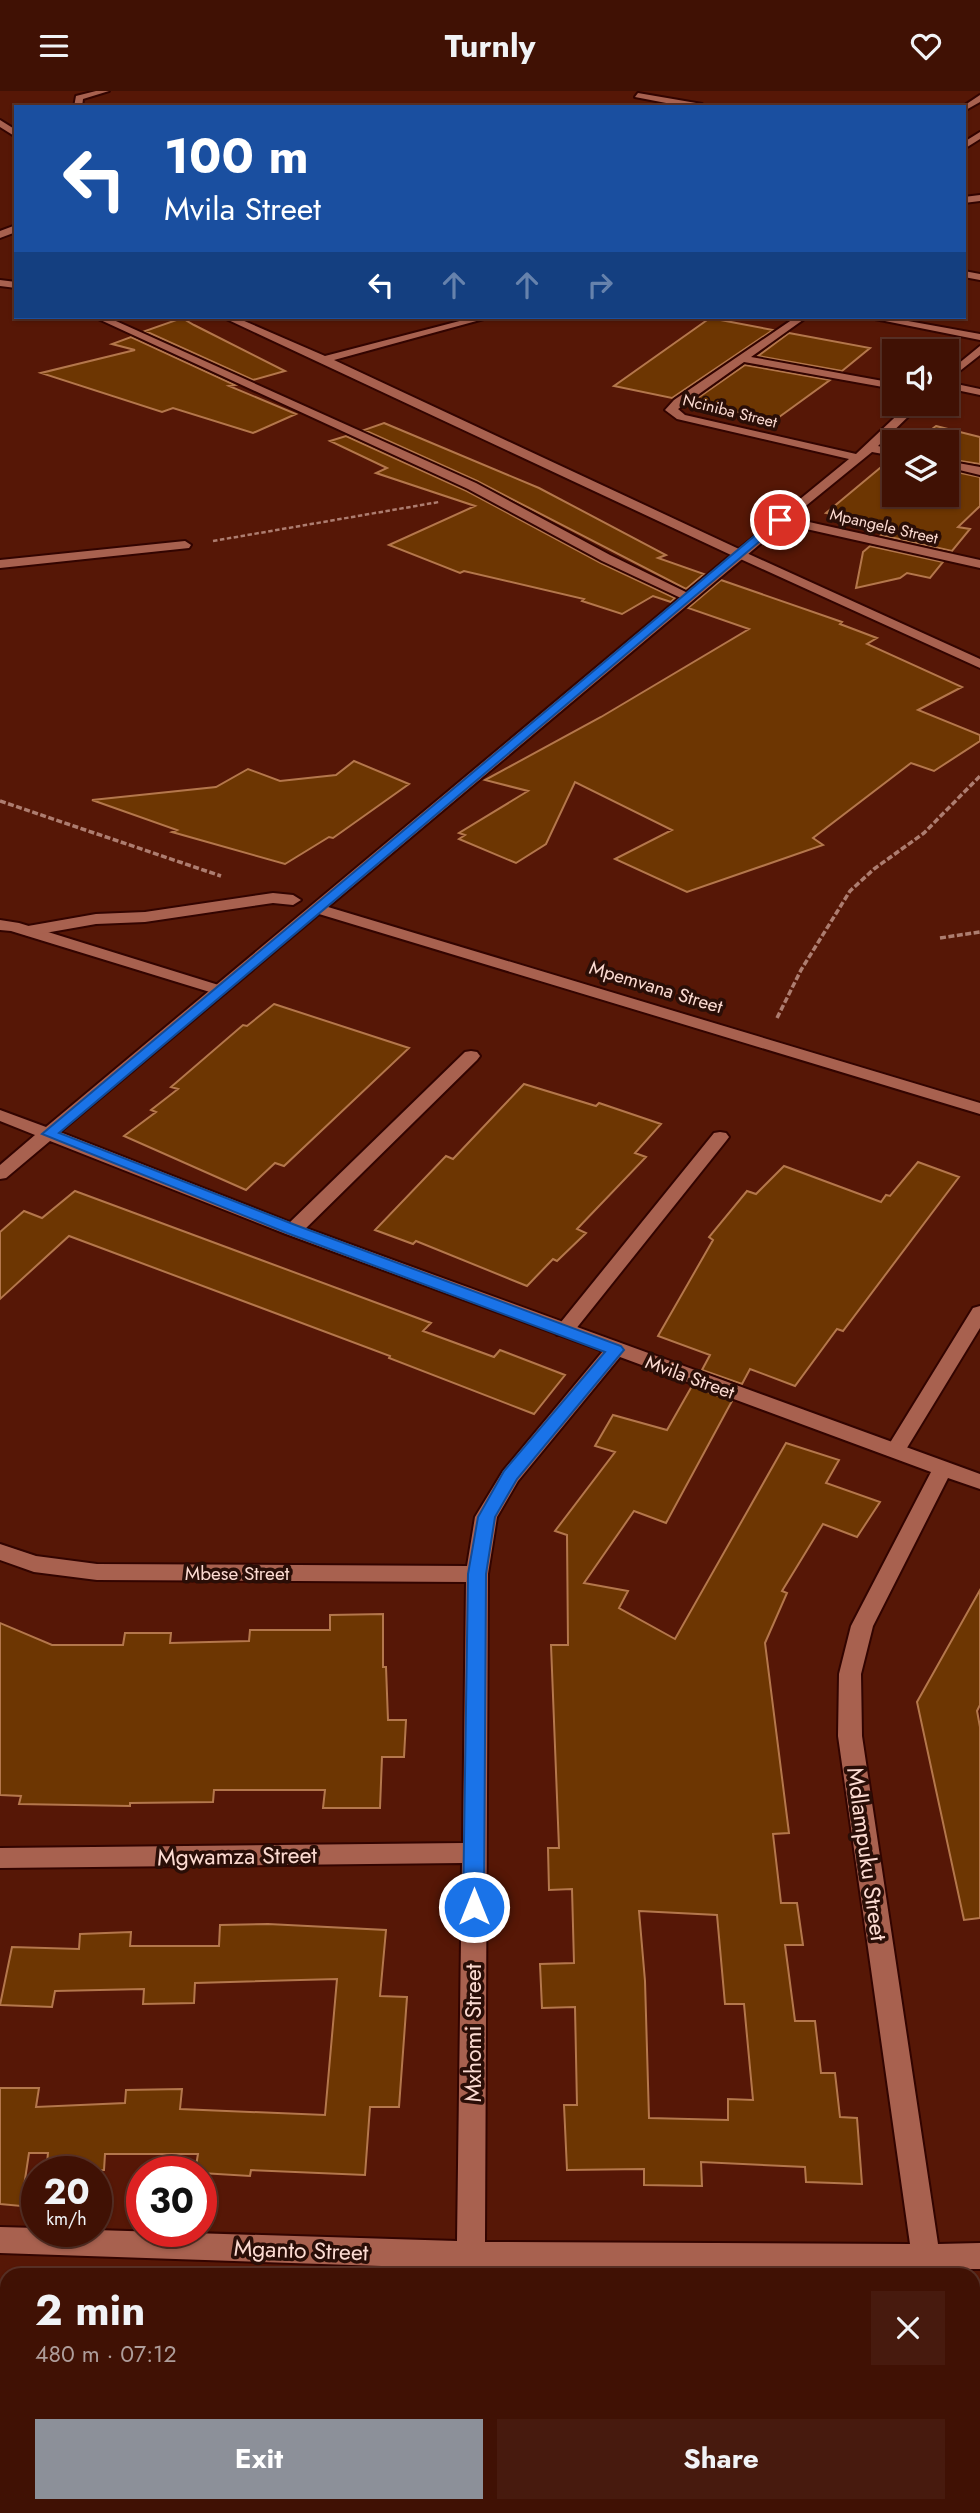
<!DOCTYPE html>
<html lang="en">
<head>
<meta charset="utf-8">
<style>
  :root { --surface:#401104; --page:#471a0e; --text:#f1f3f6; --muted:#ae9d9a; --line:#593126; --accent:#8c9099 }
  body { margin:0; font-family:Jost,sans-serif; background:var(--page); color:var(--text); height:100vh; display:flex; flex-direction:column; font-size:26px; white-space:nowrap }
  * { box-sizing:border-box; margin:0 }
  p { font-size:23px; color:var(--muted) }
  .icon { flex:none; width:38px; height:38px; fill:none; stroke:currentColor; stroke-width:2; stroke-linecap:round; stroke-linejoin:round }
  .map { position:relative; flex:1; overflow:hidden }
  .details { position:absolute; left:0px; top:2177px; width:980px; height:245px; display:flex; flex-direction:column; background:var(--surface); border-radius:21px 21px 0 0; box-shadow:0 2px 5px #0004,0 0 0 2px var(--line) }
  .details>* { flex:none }
  .hud { position:absolute; left:14px; top:14px; width:952px; height:214px; border-radius:0px; box-shadow:0 2px 5px #0004,0 0 0 2px var(--line); background:#1a4fa0; color:#fff; overflow:hidden }
  .fabs { position:absolute; left:882px; top:248px; display:grid; gap:14px }
  .fabs a { display:grid; place-items:center; width:77px; height:77px; border-radius:0px; background:var(--surface); box-shadow:0 2px 5px #0004,0 0 0 2px var(--line); font-size:35px }
  .speed { position:absolute; left:21px; top:2065px; display:flex; gap:14px; font-size:35px; font-weight:700; text-align:center }
  .speed>* { display:grid; place-content:center; width:91px; height:91px; border-radius:50%; background:var(--surface); box-shadow:0 2px 5px #0004,0 0 0 2px var(--line); line-height:1 }
  .speed small { font-size:18px; font-weight:400 }
  .speed .limit { border:10px solid #d22; background:#fff; color:#111 }
  .pin { position:absolute; display:grid; place-items:center; width:60px; height:60px; color:#fff; margin:-30px; border:4px solid #fff; border-radius:50%; box-shadow:0 2px 7px #0007 }
  .me { position:absolute; width:77px; margin:-38px; rotate:0deg; stroke-linejoin:round; filter:drop-shadow(0 0 5px #0008) }
  .turn { display:flex; align-items:center; gap:24px; height:147px; padding:0 35px; font-size:32px }
  .turn .icon { width:91px; height:91px; stroke-width:2.5 }
  .turn b { display:block; font-size:49px; line-height:60px }
  .lanes { display:flex; align-items:center; height:66px; padding:0 35px; background:#0003; justify-content:center; gap:35px; direction:ltr }
  .lanes .off { opacity:.35 }
  .round { display:grid; place-items:center; flex:none; width:74px; height:74px; border-radius:0px; background:var(--page) }
  .overview { display:flex; align-items:center; justify-content:space-between; height:119px; padding:0 35px }
  h1 { font-size:42px; font-weight:700; line-height:52px }
  .button { display:flex; gap:14px; margin-top:auto; padding:14px 35px }
  .button a { flex:1; height:80px; border-radius:0px; background:var(--accent); color:#fff; font-size:28px; font-weight:700; line-height:80px; text-align:center }
  .button a+a { background:var(--page); color:var(--text) }
  header { display:flex; justify-content:space-between; align-items:center; height:91px; padding:0 35px; background:var(--surface); font-size:32px; font-weight:700 }
  .map>svg:first-child { display:block }
  .building { fill:#6d3602; stroke:#b4774c; stroke-width:2; fill-rule:evenodd }
  .lines { fill:none; stroke-linecap:round; stroke-linejoin:round }
  .service-casing { stroke:#320400; stroke-width:4 }
  .minor-casing { stroke:#320400; stroke-width:4 }
  .path-far1 { stroke:#ad7d70; stroke-width:2.5; stroke-dasharray:4.5 2.5; stroke-linecap:butt }
  .path { stroke:#ad7d70; stroke-width:3.5; stroke-dasharray:6 2.5; stroke-linecap:butt }
  .service { fill:#a8614f; fill-rule:evenodd }
  .minor { fill:#a8614f; fill-rule:evenodd }
  .route { fill:#1a73e8; stroke:#114b97; stroke-width:2 }
  .labels { text-anchor:middle; dominant-baseline:central; stroke-width:7; stroke-linejoin:round; paint-order:stroke }
  .far-street-label { font-size:16px; fill:#fcdbd2; stroke:#2a0e07 }
  .street-label { font-size:19px; fill:#fcdbd2; stroke:#2a0e07 }
  .near-street-label { font-size:23px; fill:#fcdbd2; stroke:#2a0e07 }
</style>
</head>
<body>
<header><svg class="icon" aria-label="menu" viewBox="0 0 24 24"><path d="M4 6h16M4 12h16M4 18h16"/></svg>Turnly<svg class="icon" aria-label="heart" viewBox="0 0 24 24"><path d="M12 20l-8-8c-3-5 5-10 8-4 3-6 11-1 8 4z"/></svg></header>
<div class="map">
<svg width="980" height="2422" viewBox="0 0 980 2422">
  <rect width="100%" height="100%" fill="#561706"/>
  <!-- building -->
  <path class="building" d="M182 227 194 234 285 280 253 289 145 240Z
    M710 227 773 239 672 307 614 295Z
    M789 242 870 257 842 280 758 265Z
    M131 246 235 294 229 295 296 323 253 342 173 317 162 321 41 282 135 259 112 253Z
    M745 274 830 289 775 329 692 311Z
    M384 332 539 397 666 464 658 467 704 483 686 498 477 390 364 339Z
    M936 335 980 346V373L947 368V352H913Z
    M346 345 467 400 601 472 675 507 671 511 653 505 622 523 582 510 584 508 464 480 460 482 389 454 475 415 376 382 387 377 330 350Z
    M892 367H894V404H947V379L980 386V415L958 436 970 438 952 460 881 444 890 436 826 422Z
    M870 455 943 471 930 487 907 482 900 487 856 497 863 461Z
    M721 489 842 531 840 533 877 547 867 553 962 596 918 619 980 644V650L934 680 911 672 813 747 823 754 687 801 615 768 672 739 575 691 546 753 516 772 459 748 465 744 459 742 528 700 485 689 601 626 749 538 688 517Z
    M354 670 409 693 333 747 329 746 285 773 172 741 177 739 92 709 216 696 248 678 280 690 336 684Z
    M274 913 409 957 284 1075 275 1072 246 1099 124 1045 156 1021 151 1019 178 998 171 996 243 934 247 935Z
    M524 993 596 1015 599 1012 661 1033 635 1062 646 1066 577 1138 586 1142 557 1170 553 1168 527 1195 416 1150 413 1153 375 1139 446 1065 453 1068Z
    M918 1071 959 1086 843 1240 837 1238 795 1295 750 1278 742 1293 702 1279 710 1264 658 1245 713 1149 709 1146 747 1100 756 1103 784 1075 881 1111 886 1104 890 1105Z
    M75 1100 431 1232 423 1240 494 1266 500 1259 565 1284 534 1323 389 1267 390 1265 69 1145 0 1208V1141L24 1120 42 1127Z
    M692 1295 732 1310 666 1432 634 1420 584 1492 628 1500 619 1517 675 1548 786 1352 839 1369 826 1392 880 1411 857 1446 823 1433 782 1500 787 1502 765 1552 789 1742 773 1743 781 1812H797L803 1854H785L795 1930H815L821 1982H835L840 2026 857 2027 862 2093 806 2091 805 2076 701 2071 702 2095 644 2094V2078L567 2079 564 2014H577L575 1916 542 1917 540 1873 574 1872 572 1798 549 1799 548 1757H559L551 1554H568L567 1444 555 1440 615 1361 595 1355 613 1324 667 1339ZM639 1820 717 1824 725 1913H744L753 2009 728 2008V2029L649 2027 645 1890Z
    M980 1499V1614L977 1620 980 1636V1827L964 1829 917 1611Z
    M383 1523V1576H386L388 1629H406L404 1666H382L380 1717H323L325 1699H214L213 1711 130 1712V1715L19 1713 21 1705 0 1704V1532L52 1554H123L125 1542H171L170 1552 249 1550 250 1539H330V1524Z
    M268 1833 386 1839 380 1905 407 1906 399 2016H370L365 2084 251 2079 250 2085 201 2082 195 2081 198 2063H105L104 2079 46 2081 48 2062H29L21 2115 0 2113V1997H39L36 2016 125 2012 126 1999 182 1998 180 2018 325 2024 337 1888 195 1892 194 1912 143 1913 144 1898 55 1900 52 1916 0 1914 12 1856 79 1858 80 1843 131 1841 130 1855H219L220 1834Z"/>
  <g class="lines">
    <defs>
      <path id="service" d="M0 29 16 39V46L0 36Z
        M16 134V141L0 147V140Z
        M0 189 16 191V197L0 195Z
        M94 226H107L476 392 610 464 694 505 693 508H683L602 470 468 398Z
        M740 459 980 568V577L736 466V460Z
        M0 829 19 832 225 896 227 899 225 902H213L11 840 0 839Z
        M471 960 477 961 480 965 477 969 300 1143H286L284 1139 286 1135 465 961Z
        M720 1041 726 1042 729 1046 726 1050 571 1244H557L554 1240 557 1236 714 1042Z
        M980 1215V1237L902 1365H888L885 1360 888 1355 973 1217Z"/>
      <path id="minor" d="M96 0H109L83 8 82 16H74L76 5Z
        M638 2 702 13 706 16H687L635 6Z
        M980 4V11L964 20V16H962Z
        M980 41V48L964 58V51Z
        M980 104V110L964 112V106Z
        M964 180 980 183V189L964 186Z
        M222 226H235L325 265 475 226H491L334 269 739 458 849 368 677 328 665 319 674 309 796 226H807L751 266 894 292V298L744 271 678 318 685 324 856 363 909 313H921L878 355 894 359V365L872 361 791 427 980 469V477L784 433 328 816 980 1012V1023L319 823 60 1041 300 1135 980 1383V1398L948 1387 873 1535 861 1583 862 1645 938 2153 980 2152V2178H471L0 2162V2136L37 2137V2140L96 2139 457 2150 462 1772 0 1777V1757L463 1752 466 1491 97 1489 34 1481 0 1469V1453L36 1465 97 1473 467 1475 475 1426 503 1380 603 1260 286 1143 50 1050 6 1087 0 1088V1074L35 1044 0 1030V1019L46 1036 731 464ZM620 1266 931 1381 851 1535 839 1583 838 1645 910 2153 485 2151 488 1483 497 1426 518 1390Z
        M865 226H886L980 243V249Z
        M980 255V264L947 290V282Z
        M947 291 980 298V304L947 297Z
        M947 370 980 376V384L947 376Z
        M185 450 191 454 189 457 0 477V469Z
        M273 802 293 804 301 809 293 814 273 812 145 831 96 833 28 845 20 840 28 835 96 823 145 821Z"/>
    </defs>
    <!-- service casing -->
    <use href="#service" class="service-casing"/>
    <!-- minor casing -->
    <use href="#minor" class="minor-casing"/>
    <!-- path-far1 -->
    <path class="path-far1" d="M213 450 439 411"/>
    <!-- path -->
    <path class="path" d="M0 710 221 785
      M940 847 980 841
      M777 927 801 879 850 800 874 778 924 742 980 685"/>
    <!-- service -->
    <use href="#service" class="service"/>
    <!-- minor -->
    <use href="#minor" class="minor"/>
  </g>
  <!-- route -->
  <path class="route" d="M777 426 785 429 59 1042 298 1135 621 1255 624 1259 517 1388 495 1426 486 1483 484 1816 481 1822 474 1824 466 1822 463 1816 468 1483 478 1426 504 1380 605 1261 287 1142 42 1043Z"/>
  <g class="labels">
    <!-- far-street labels -->
    <g class="far-street-label">
      <text transform="translate(730 320) rotate(14)">Nciniba Street</text>
      <text transform="translate(884 435) rotate(13)">Mpangele Street</text>
    </g>
    <!-- street labels -->
    <g class="street-label">
      <text transform="translate(656 896) rotate(17)">Mpemvana Street</text>
      <text transform="translate(690 1286) rotate(20)">Mvila Street</text>
      <text x="237" y="1482">Mbese Street</text>
    </g>
    <!-- near-street labels -->
    <g class="near-street-label">
      <text transform="translate(867 1763) rotate(82)">Mdlampuku Street</text>
      <text transform="translate(237 1765) rotate(-1)">Mgwamza Street</text>
      <text transform="translate(473 1942) rotate(-90)">Mxhomi Street</text>
      <text transform="translate(301 2159) rotate(2)">Mganto Street</text>
    </g>
  </g>
</svg>
<div class="fabs">
<a><svg class="icon" aria-label="sound" viewBox="0 0 24 24"><path d="M4 9h4l5-4v14l-5-4H4zM17 9q2 3 0 6"/></svg></a>
<a><svg class="icon" aria-label="layers" viewBox="0 0 24 24"><path d="M12 4l9 5-9 5-9-5zM3 14l9 5 9-5"/></svg></a>
</div>
<div class="speed"><div>20<small>km/h</small></div><div class="limit">30</div></div>
<div class="pin" style="left:780px;top:429px;background:#d93025"><svg class="icon" aria-label="arrive" viewBox="0 0 24 24"><path d="M6 21V4h12l-3 4 3 4H6"/></svg></div>
<svg class="me" style="left:474px;top:1816px" viewBox="-20 -20 40 40"><circle r="17" fill="#1a73e8" stroke="#fff" stroke-width="3"/><path d="M0-11L8 9 0 5-8 9z" fill="#fff"/></svg>
<div class="hud">
<div class="turn"><svg class="icon" aria-label="left" viewBox="0 0 24 24"><path d="M17 20v-9H6M10 6l-5 5 5 5"/></svg><div><b>100 m</b>Mvila Street</div></div>
<div class="lanes"><svg class="icon" aria-label="left" viewBox="0 0 24 24"><path d="M17 20v-9H6M10 6l-5 5 5 5"/></svg><svg class="icon off" aria-label="ahead" viewBox="0 0 24 24"><path d="M12 20V5M6 11l6-6 6 6"/></svg><svg class="icon off" aria-label="ahead" viewBox="0 0 24 24"><path d="M12 20V5M6 11l6-6 6 6"/></svg><svg class="icon off" aria-label="right" viewBox="0 0 24 24"><path d="M7 20v-9h11M14 6l5 5-5 5"/></svg></div>
</div>
<section class="details">
<div class="overview"><div><h1>2 min</h1><p>480 m · 07:12</p></div><a class="round"><svg class="icon" aria-label="close" viewBox="0 0 24 24"><path d="M6 6l12 12M18 6L6 18"/></svg></a></div>
<div class="button"><a>Exit</a><a>Share</a></div>
</section>
</div>
</body>
</html>
